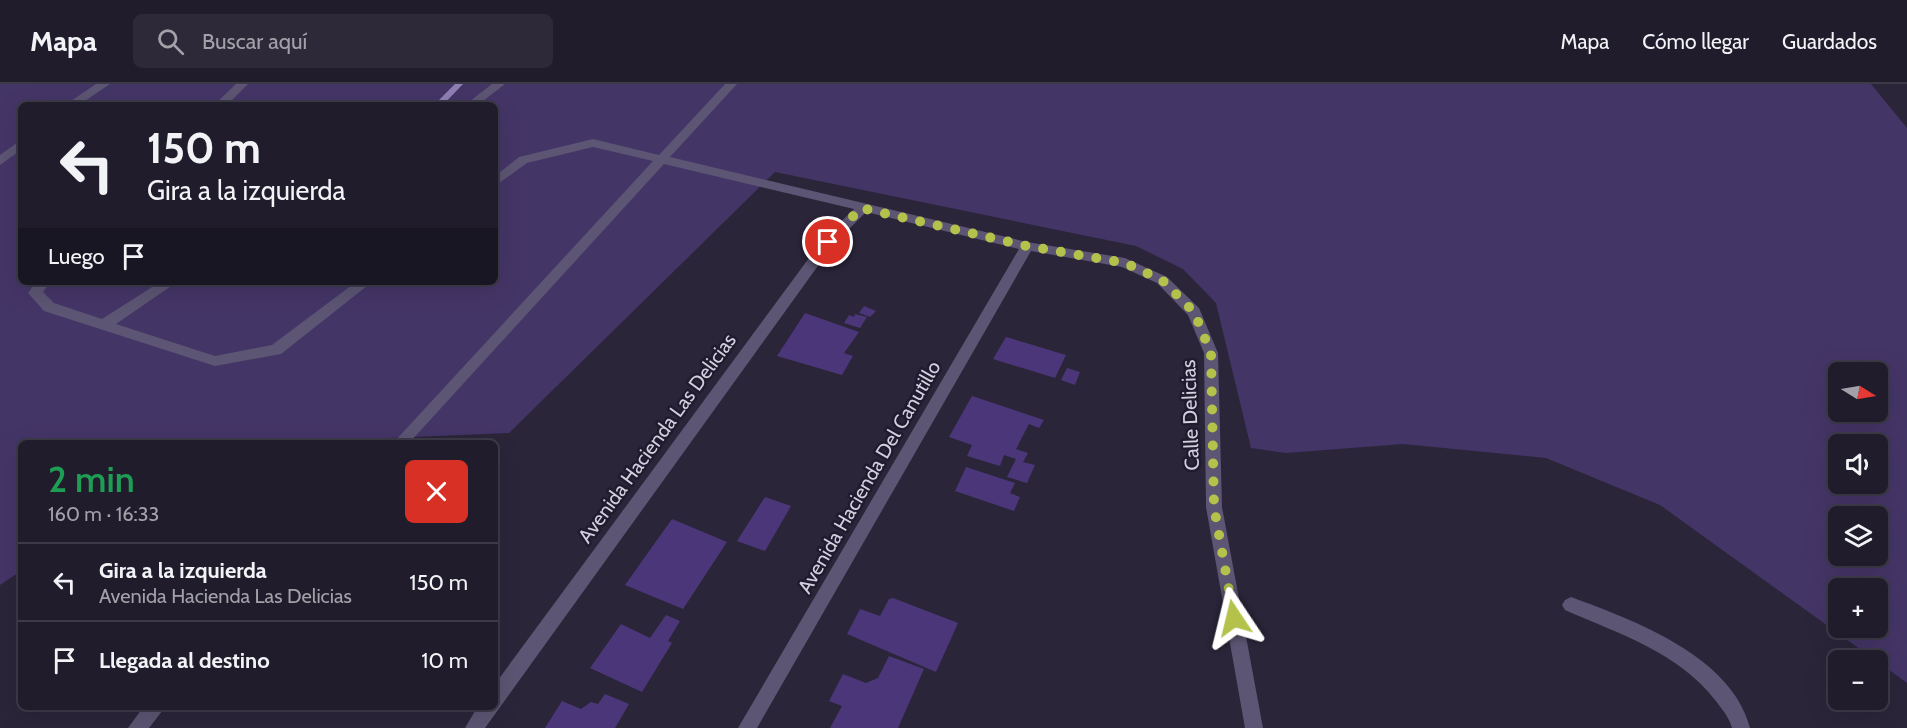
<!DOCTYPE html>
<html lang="es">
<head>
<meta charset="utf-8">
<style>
  :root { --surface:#201c2c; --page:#2d2938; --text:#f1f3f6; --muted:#a2a1a9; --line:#3d3a48 }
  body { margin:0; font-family:Cabin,sans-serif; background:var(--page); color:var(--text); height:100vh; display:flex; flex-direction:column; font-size:22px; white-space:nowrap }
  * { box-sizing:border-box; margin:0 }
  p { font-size:20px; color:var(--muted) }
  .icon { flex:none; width:33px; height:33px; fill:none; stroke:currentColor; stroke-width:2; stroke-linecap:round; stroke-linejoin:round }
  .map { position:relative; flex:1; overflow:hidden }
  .panel { position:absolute; left:18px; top:356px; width:480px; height:270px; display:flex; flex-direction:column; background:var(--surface); border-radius:9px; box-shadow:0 6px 24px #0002,0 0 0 2px var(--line) }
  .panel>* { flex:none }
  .banner { position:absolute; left:18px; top:18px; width:480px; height:183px; border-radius:9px; box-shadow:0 6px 24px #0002,0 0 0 2px var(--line); background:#201c2c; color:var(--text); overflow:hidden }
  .needle { width:39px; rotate:101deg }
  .controls { position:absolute; left:1828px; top:278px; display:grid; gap:12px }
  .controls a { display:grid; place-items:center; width:60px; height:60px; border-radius:9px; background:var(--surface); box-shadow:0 6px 24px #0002,0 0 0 2px var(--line); font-size:30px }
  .pin { position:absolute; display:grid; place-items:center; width:51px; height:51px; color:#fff; margin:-26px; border:3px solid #fff; border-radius:50%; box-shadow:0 2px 6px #0007 }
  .me { position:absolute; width:66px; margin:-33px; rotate:350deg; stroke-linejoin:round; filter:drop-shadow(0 0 4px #0008) }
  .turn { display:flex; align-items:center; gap:21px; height:126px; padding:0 30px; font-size:27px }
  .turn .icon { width:78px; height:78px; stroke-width:2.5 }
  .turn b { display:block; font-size:42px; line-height:51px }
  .then { display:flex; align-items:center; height:57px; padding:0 30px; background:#0003; gap:12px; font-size:22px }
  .round { display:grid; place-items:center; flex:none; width:63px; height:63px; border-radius:9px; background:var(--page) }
  .headline { display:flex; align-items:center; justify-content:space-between; height:102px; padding:0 30px }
  h1 { font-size:36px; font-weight:600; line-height:45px; color:#1e9e55 }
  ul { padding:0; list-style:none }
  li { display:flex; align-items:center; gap:18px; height:78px; padding:0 30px; border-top:2px solid var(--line) }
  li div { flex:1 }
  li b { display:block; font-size:22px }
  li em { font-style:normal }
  header { display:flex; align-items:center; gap:36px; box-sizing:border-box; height:84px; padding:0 30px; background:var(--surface); border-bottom:2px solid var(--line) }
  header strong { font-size:28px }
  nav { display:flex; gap:33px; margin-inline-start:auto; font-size:21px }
  .search { width:420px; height:54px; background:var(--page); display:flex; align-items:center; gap:15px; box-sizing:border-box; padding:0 21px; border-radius:9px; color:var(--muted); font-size:22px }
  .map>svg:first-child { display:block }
  .green { fill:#443567; fill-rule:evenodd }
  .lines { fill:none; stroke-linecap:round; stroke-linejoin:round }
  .stream { fill:#8e7eb4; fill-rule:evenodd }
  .building { fill:#4b3679 }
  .lane { fill:#5c5573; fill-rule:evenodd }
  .street { fill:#5c5573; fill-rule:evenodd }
  .route { stroke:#b4c24b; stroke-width:10; stroke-dasharray:0 18 }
  .labels { text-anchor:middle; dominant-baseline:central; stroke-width:5; stroke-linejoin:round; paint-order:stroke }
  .street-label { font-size:20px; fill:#d3d0de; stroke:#211b30 }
</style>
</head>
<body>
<header>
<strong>Mapa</strong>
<div class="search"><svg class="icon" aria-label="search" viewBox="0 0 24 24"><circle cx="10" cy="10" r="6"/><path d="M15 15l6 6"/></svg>Buscar aquí</div>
<nav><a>Mapa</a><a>Cómo llegar</a><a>Guardados</a></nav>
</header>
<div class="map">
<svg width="1907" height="644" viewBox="0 0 1907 644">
  <rect width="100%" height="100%" fill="#2b253a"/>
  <!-- green -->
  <path class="green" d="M0 0H1871L1907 44V599L1660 421 1546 374 1403 360 1286 369 1251 364 1216 219 1183 185 1136 162 775 88 509 349 291 358H21V487L0 501ZM21 21H495V198H21ZM1839 288H1878V327H1839ZM1839 360H1878V399H1839ZM1839 432H1878V471H1839ZM1839 504H1878V543H1839Z"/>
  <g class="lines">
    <!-- stream -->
    <path class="stream" d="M455 0H463L443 21H434Z"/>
  </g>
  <!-- building -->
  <path class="building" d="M864 222 876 227 870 233 859 229Z
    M805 229 859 248 844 269 853 272 842 291 777 272Z
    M855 230 867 233 860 244 844 239 849 231 854 233Z
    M1006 253 1066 271 1055 294 993 275Z
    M1067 284 1080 288 1075 301 1061 296Z
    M972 312 1044 336 1039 344 1029 340 1016 365 1028 369 1023 378 1035 381 1027 399 1007 393 1016 375 1004 371 1000 382 967 372 972 361 949 353Z
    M966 383 1015 399 1010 409 1020 413 1014 427 955 407Z
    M765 413 791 422 765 467 737 457Z
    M672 435 727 458 683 525 625 501Z
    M893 514 958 539 936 588 847 550 860 525 880 532 889 515Z
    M666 531 680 537 668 557 672 559 642 608 590 584 621 540 650 554Z
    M889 572 924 585 898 644H830L842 622 829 617 843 590 866 599 878 594Z
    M605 610 629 620 615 644H545L562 617 581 625 591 618 598 620Z"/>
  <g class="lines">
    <!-- lane -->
    <path class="lane" d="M1571 513C1633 536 1732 572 1750 644H1732C1729 633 1722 625 1715 616 1678 568 1619 550 1565 526L1562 521 1565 516Z"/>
    <!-- street -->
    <path class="street" d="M96 0H110L79 21H65Z
      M236 0H248L227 21H214Z
      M492 0H505L478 21H465Z
      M725 0H737L670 73 1027 158 1125 174 1167 193 1199 224 1218 269 1222 423 1263 644H1245L1206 423 1204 269 1188 231 1157 199 1122 183 1031 167 757 644H738L1019 165 866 128 833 161 485 644H465L478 622H495V600L823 155 854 125 664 80 410 358H394L653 77 593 63 527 79 495 102V92L519 73 593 55 659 71Z
      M21 56V66L0 81V71Z
      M36 198H50L43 208 54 219 102 235 160 198H177L116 240 215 272 272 261 356 198H372L281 270 215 282 44 227 28 209Z
      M144 622H166L149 644H128Z"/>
  </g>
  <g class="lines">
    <!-- route -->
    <path class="route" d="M828 158 861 124 1027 162 1125 179 1162 196 1194 228 1211 269 1214 423 1234 534"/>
  </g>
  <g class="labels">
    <!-- street labels -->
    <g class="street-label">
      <text transform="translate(1190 331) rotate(-92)">Calle Delicias</text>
      <text transform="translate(657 354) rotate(-54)">Avenida Hacienda Las Delicias</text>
      <text transform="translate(869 393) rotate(-60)">Avenida Hacienda Del Canutillo</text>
    </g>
  </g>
</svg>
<div class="controls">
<a><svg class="needle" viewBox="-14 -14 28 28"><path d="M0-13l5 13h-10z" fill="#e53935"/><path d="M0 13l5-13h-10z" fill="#a2a1a9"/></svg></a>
<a><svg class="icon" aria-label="sound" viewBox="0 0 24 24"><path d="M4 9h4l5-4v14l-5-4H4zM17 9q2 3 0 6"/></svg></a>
<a><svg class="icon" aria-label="layers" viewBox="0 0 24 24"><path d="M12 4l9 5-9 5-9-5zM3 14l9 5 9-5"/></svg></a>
<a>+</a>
<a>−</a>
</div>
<div class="pin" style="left:828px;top:158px;background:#d93025"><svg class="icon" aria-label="arrive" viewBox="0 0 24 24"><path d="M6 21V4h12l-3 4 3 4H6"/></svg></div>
<svg class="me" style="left:1234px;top:534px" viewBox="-20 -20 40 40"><path d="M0-17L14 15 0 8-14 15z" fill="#b4c24b" stroke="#fff" stroke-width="4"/></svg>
<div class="banner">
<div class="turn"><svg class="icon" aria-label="left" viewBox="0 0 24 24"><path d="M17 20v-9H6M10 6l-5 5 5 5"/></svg><div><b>150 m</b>Gira a la izquierda</div></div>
<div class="then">Luego<svg class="icon" aria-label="arrive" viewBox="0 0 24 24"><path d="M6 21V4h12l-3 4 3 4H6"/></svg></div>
</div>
<section class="panel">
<div class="headline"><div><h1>2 min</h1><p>160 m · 16:33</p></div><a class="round" style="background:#d93025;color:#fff"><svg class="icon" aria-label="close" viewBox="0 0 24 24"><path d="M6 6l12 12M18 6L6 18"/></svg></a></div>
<ul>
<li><svg class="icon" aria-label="left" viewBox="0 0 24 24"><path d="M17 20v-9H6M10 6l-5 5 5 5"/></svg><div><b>Gira a la izquierda</b><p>Avenida Hacienda Las Delicias</p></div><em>150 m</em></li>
<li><svg class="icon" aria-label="arrive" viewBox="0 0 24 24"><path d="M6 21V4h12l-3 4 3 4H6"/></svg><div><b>Llegada al destino</b></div><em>10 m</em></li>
</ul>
</section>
</div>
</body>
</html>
